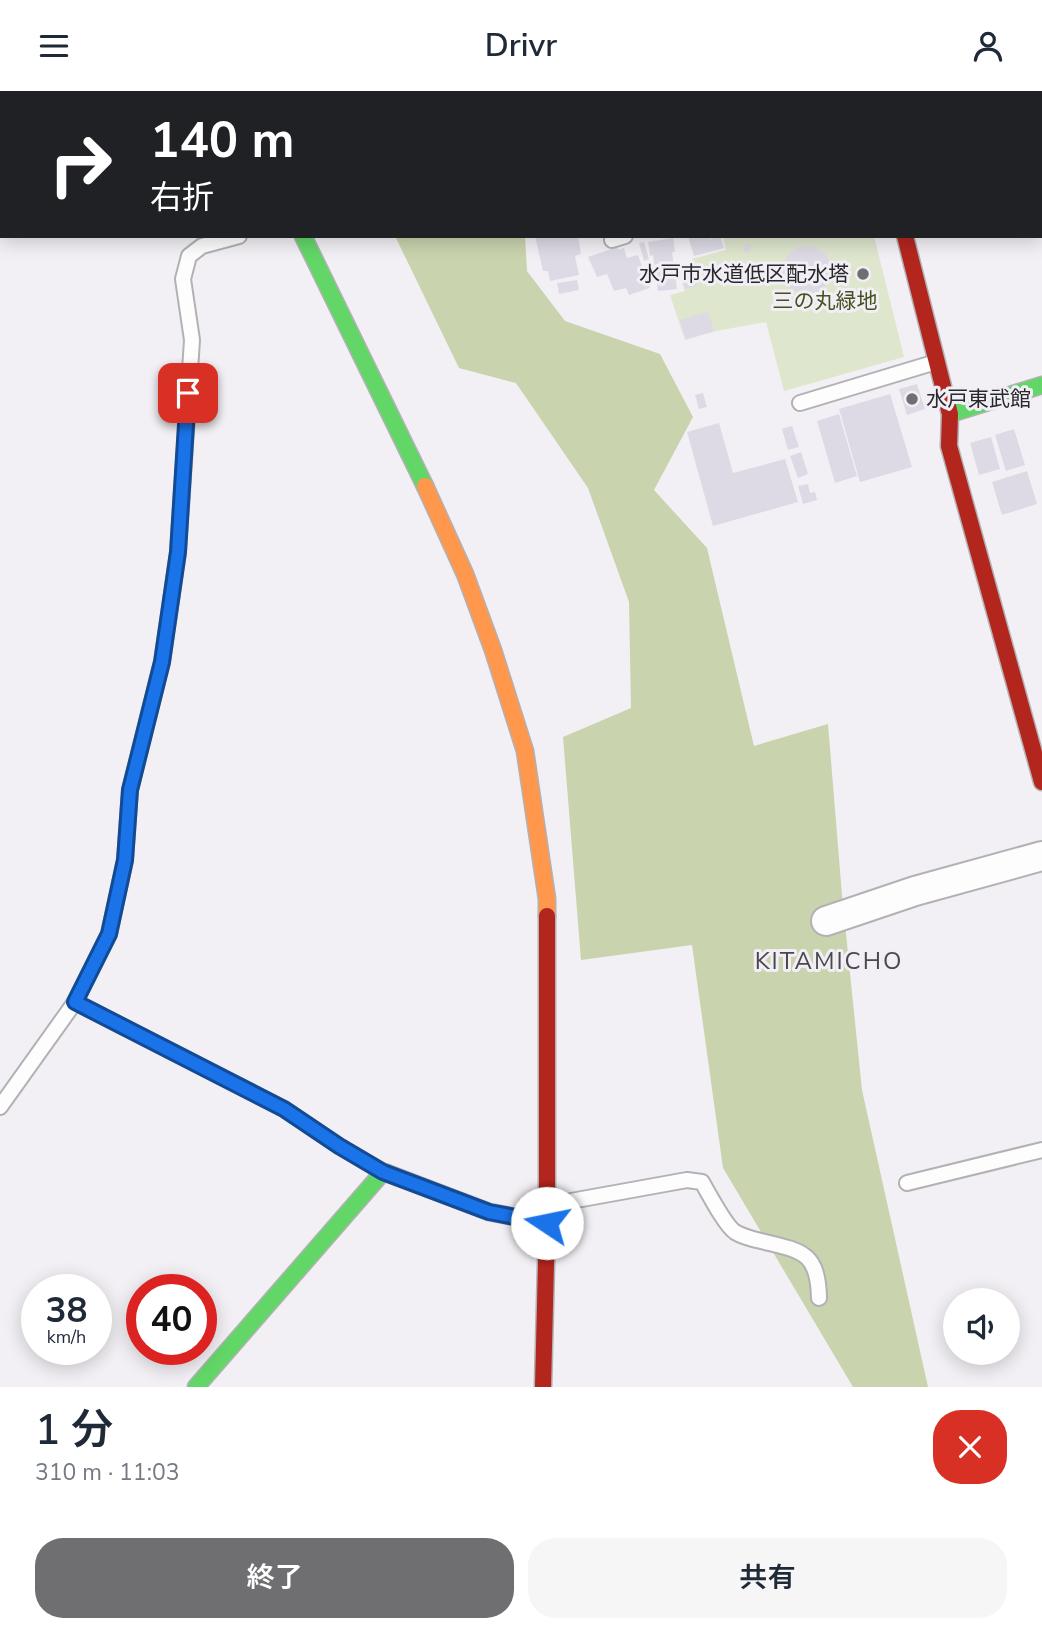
<!DOCTYPE html>
<html lang="ja">
<head>
<meta charset="utf-8">
<style>
  :root { --surface:#fff; --page:#f6f6f7; --text:#1f2937; --muted:#747a83; --accent:#6f6e71 }
  body { margin:0; font-family:"Nunito Sans","Noto Sans JP",sans-serif; background:var(--page); color:var(--text); height:100vh; display:flex; flex-direction:column; font-size:26px; white-space:nowrap }
  * { box-sizing:border-box; margin:0 }
  p { font-size:23px; color:var(--muted) }
  .icon { flex:none; width:38px; height:38px; fill:none; stroke:currentColor; stroke-width:2; stroke-linecap:round; stroke-linejoin:round }
  .map { position:relative; height:1296px; overflow:hidden }
  .panel { display:flex; flex-direction:column; background:var(--surface); flex:1 }
  .panel>* { flex:none }
  .top-card { position:absolute; left:0px; top:0px; width:1043px; height:147px; box-shadow:0 4px 18px #0003; background:#202124; color:#fff; overflow:hidden }
  .tools { position:absolute; left:943px; top:1197px; display:grid; gap:14px }
  .tools a { display:grid; place-items:center; width:77px; height:77px; border-radius:50%; background:var(--surface); box-shadow:0 4px 18px #0003; font-size:35px }
  .speed { position:absolute; left:21px; top:1183px; display:flex; gap:14px; font-size:35px; font-weight:700; text-align:center }
  .speed>* { display:grid; place-content:center; width:91px; height:91px; border-radius:50%; background:var(--surface); box-shadow:0 4px 18px #0003; line-height:1 }
  .speed small { font-size:18px; font-weight:400 }
  .speed .limit { border:10px solid #d22; background:#fff; color:#111 }
  .pin { position:absolute; display:grid; place-items:center; width:60px; height:60px; color:#fff; margin:-30px; border-radius:14px; box-shadow:0 4px 10px #0006 }
  .me { position:absolute; width:77px; margin:-38px; rotate:281deg; stroke-linejoin:round; filter:drop-shadow(0 0 5px #0008) }
  .turn { display:flex; align-items:center; gap:24px; height:147px; padding:0 35px; font-size:32px }
  .turn .icon { width:91px; height:91px; stroke-width:2.5 }
  .turn b { display:block; font-size:49px; line-height:60px }
  .round { display:grid; place-items:center; flex:none; width:74px; height:74px; border-radius:28px; background:var(--page) }
  .summary { display:flex; align-items:center; justify-content:space-between; height:119px; padding:0 35px }
  h1 { font-size:42px; font-weight:600; line-height:52px }
  .action { display:flex; gap:14px; margin-top:auto; padding:14px 35px }
  .action a { flex:1; height:80px; border-radius:28px; background:var(--accent); color:#fff; font-size:28px; font-weight:600; line-height:80px; text-align:center }
  .action a+a { background:var(--page); color:var(--text) }
  header { display:flex; justify-content:space-between; align-items:center; height:91px; padding:0 35px; background:var(--surface); font-size:32px; font-weight:600 }
  .map>svg:first-child { display:block }
  .green { fill:#dee6ce }
  .forest { fill:#c9d4ae }
  .building { fill:#dddae5 }
  .lines { fill:none; stroke-linecap:round; stroke-linejoin:round }
  .lane-casing { stroke:#b2b1b4; stroke-width:18 }
  .street-casing { stroke:#b2b1b4; stroke-width:32 }
  .fast-casing { stroke:#b2b1b4; stroke-width:19 }
  .slow-casing { stroke:#b2b1b4; stroke-width:19 }
  .jam-casing { stroke:#b2b1b4; stroke-width:19 }
  .lane { stroke:#fdfdfd; stroke-width:14 }
  .street { stroke:#fdfdfd; stroke-width:28 }
  .fast { stroke:#63d668; stroke-width:16 }
  .slow { stroke:#ff974d; stroke-width:16 }
  .jam { stroke:#b3261e; stroke-width:16 }
  .route-casing { stroke:#114b97; stroke-width:18 }
  .route { stroke:#1a73e8; stroke-width:12 }
  .poi-dot { fill:#6f6e71; stroke:#f1eff5; stroke-width:2.5 }
  .labels { text-anchor:middle; dominant-baseline:central; stroke-width:6; stroke-linejoin:round; paint-order:stroke }
  .poi-label { font-size:21px; fill:#29282a; stroke:#f1eff5; text-anchor:end }
  .park-label { font-size:21px; fill:#44521e; stroke:#f1eff5 }
  .quarter-label { font-size:24px; letter-spacing:2px; fill:#49484d; stroke:#f1eff5 }
</style>
</head>
<body>
<header><svg class="icon" aria-label="menu" viewBox="0 0 24 24"><path d="M4 6h16M4 12h16M4 18h16"/></svg>Drivr<svg class="icon" aria-label="person" viewBox="0 0 24 24"><circle cx="12" cy="8" r="4"/><path d="M4 21q1-7 8-7t8 7"/></svg></header>
<div class="map">
<svg width="1042" height="1296" viewBox="0 0 1042 1296">
  <rect width="100%" height="100%" fill="#f2f0f4"/>
  <!-- green -->
  <path class="green" d="M723 145H874L904 266 784 300 766 231 716 240 685 249 670 204 685 200 680 185 695 180 692 168 726 159Z"/>
  <!-- forest -->
  <path class="forest" d="M325 0H514V2H325Z
    M395 145H525L527 180 565 230 660 263 693 326 654 399 707 457 754 655 828 633 842 804 862 999 928 1296H853L723 1077 692 854 581 869 563 646 631 617 629 511 588 397 516 292 459 277Z"/>
  <!-- building -->
  <path class="building" d="M535 145H578L581 163 575 165 579 184 550 190 548 180H543Z
    M688 145H709L710 148 720 145 724 157 694 165Z
    M673 147 675 161H672L677 198 658 200 653 164 650 165 648 151Z
    M644 151 649 168 644 170 639 152Z
    M750 153 751 160 745 162 743 155Z
    M783 179a24 24 0 1 1 48 0a24 24 0 1 1-48 0Z
    M617 156 619 159 624 157 627 167 638 164 650 197 629 204 626 197 614 200 607 183 597 186 588 166Z
    M694 183 697 195 685 198 682 186Z
    M577 189 579 199 559 203 557 192Z
    M708 221 714 240 686 248 680 229Z
    M917 293 925 318 907 324 899 298Z
    M703 302 707 316 699 318 695 304Z
    M890 303 912 376 860 391 839 318Z
    M839 323 857 385 835 392 817 330Z
    M719 332 733 382 785 368 798 411 713 435 687 341Z
    M792 335 799 356 788 359 782 338Z
    M1014 338 1025 374 1006 380 995 344Z
    M991 346 1000 378 979 384 970 352Z
    M801 361 808 383 798 387 790 365Z
    M1027 380 1037 413 1002 424 992 391Z
    M808 393 810 402 815 401 817 409 803 413 798 395Z"/>
  <g class="lines">
    <defs>
      <path id="lane" d="M612 149 625 145
        M800 312 936 271
        M75 911 284 1018 339 1055 380 1079
        M0 1016 75 911 109 843 125 769 130 699 162 571 178 461 192 249 183 188 189 165 202 155 239 145
        M907 1092 1042 1059
        M549 1114 687 1089 702 1091C709 1103 725 1134 735 1141 743 1146 752 1148 761 1150 801 1160 818 1160 819 1207"/>
      <path id="street" d="M826 830 915 800 1042 765"/>
      <path id="fast" d="M303 145 425 395
        M950 323 1042 294
        M196 1296 383 1081 387 1082"/>
      <path id="slow" d="M232 0 233 2
        M425 395 465 483 493 559 525 660 547 808V825
        M387 1082 489 1121 547 1132"/>
      <path id="jam" d="M868 0V2
        M905 145 950 323 949 355 1042 691
        M543 1296 547 1132V825"/>
    </defs>
    <!-- lane casing -->
    <use href="#lane" class="lane-casing"/>
    <!-- street casing -->
    <use href="#street" class="street-casing"/>
    <!-- fast casing -->
    <use href="#fast" class="fast-casing"/>
    <!-- slow casing -->
    <use href="#slow" class="slow-casing"/>
    <!-- jam casing -->
    <use href="#jam" class="jam-casing"/>
    <!-- lane -->
    <use href="#lane" class="lane"/>
    <!-- street -->
    <use href="#street" class="street"/>
    <!-- fast -->
    <use href="#fast" class="fast"/>
    <!-- slow -->
    <use href="#slow" class="slow"/>
    <!-- jam -->
    <use href="#jam" class="jam"/>
  </g>
  <g class="lines">
    <defs>
      <path id="route" d="M188 302 178 461 162 571 130 699 125 769 109 843 75 911 284 1018 339 1055 383 1081 489 1121 547 1132"/>
    </defs>
    <!-- route casing -->
    <use href="#route" class="route-casing"/>
    <!-- route -->
    <use href="#route" class="route"/>
  </g>
  <!-- markers -->
  <g class="poi-dot">
    <circle cx="863" cy="183" r="7"/>
    <circle cx="912" cy="308" r="7"/>
  </g>
  <g class="labels">
    <!-- poi labels -->
    <g class="poi-label">
      <text x="849" y="183">水戸市水道低区配水塔</text>
      <text x="926" y="308" text-anchor="start">水戸東武館</text>
    </g>
    <!-- park labels -->
    <g class="park-label">
      <text x="825" y="210">三の丸緑地</text>
    </g>
    <!-- quarter labels -->
    <g class="quarter-label">
      <text x="829" y="870">KITAMICHO</text>
    </g>
  </g>
</svg>
<div class="tools">
<a><svg class="icon" aria-label="sound" viewBox="0 0 24 24"><path d="M4 9h4l5-4v14l-5-4H4zM17 9q2 3 0 6"/></svg></a>
</div>
<div class="speed"><div>38<small>km/h</small></div><div class="limit">40</div></div>
<div class="pin" style="left:188px;top:302px;background:#d93025"><svg class="icon" aria-label="arrive" viewBox="0 0 24 24"><path d="M6 21V4h12l-3 4 3 4H6"/></svg></div>
<svg class="me" style="left:547px;top:1132px" viewBox="-20 -20 40 40"><circle r="19" fill="#fff"/><path d="M0-13L10 11 0 6-10 11z" fill="#1a73e8"/></svg>
<div class="top-card">
<div class="turn"><svg class="icon" aria-label="right" viewBox="0 0 24 24"><path d="M7 20v-9h11M14 6l5 5-5 5"/></svg><div><b>140 m</b>右折</div></div>
</div>
</div>
<section class="panel">
<div class="summary"><div><h1>1 分</h1><p>310 m · 11:03</p></div><a class="round" style="background:#d93025;color:#fff"><svg class="icon" aria-label="close" viewBox="0 0 24 24"><path d="M6 6l12 12M18 6L6 18"/></svg></a></div>
<div class="action"><a>終了</a><a>共有</a></div>
</section>
</body>
</html>
